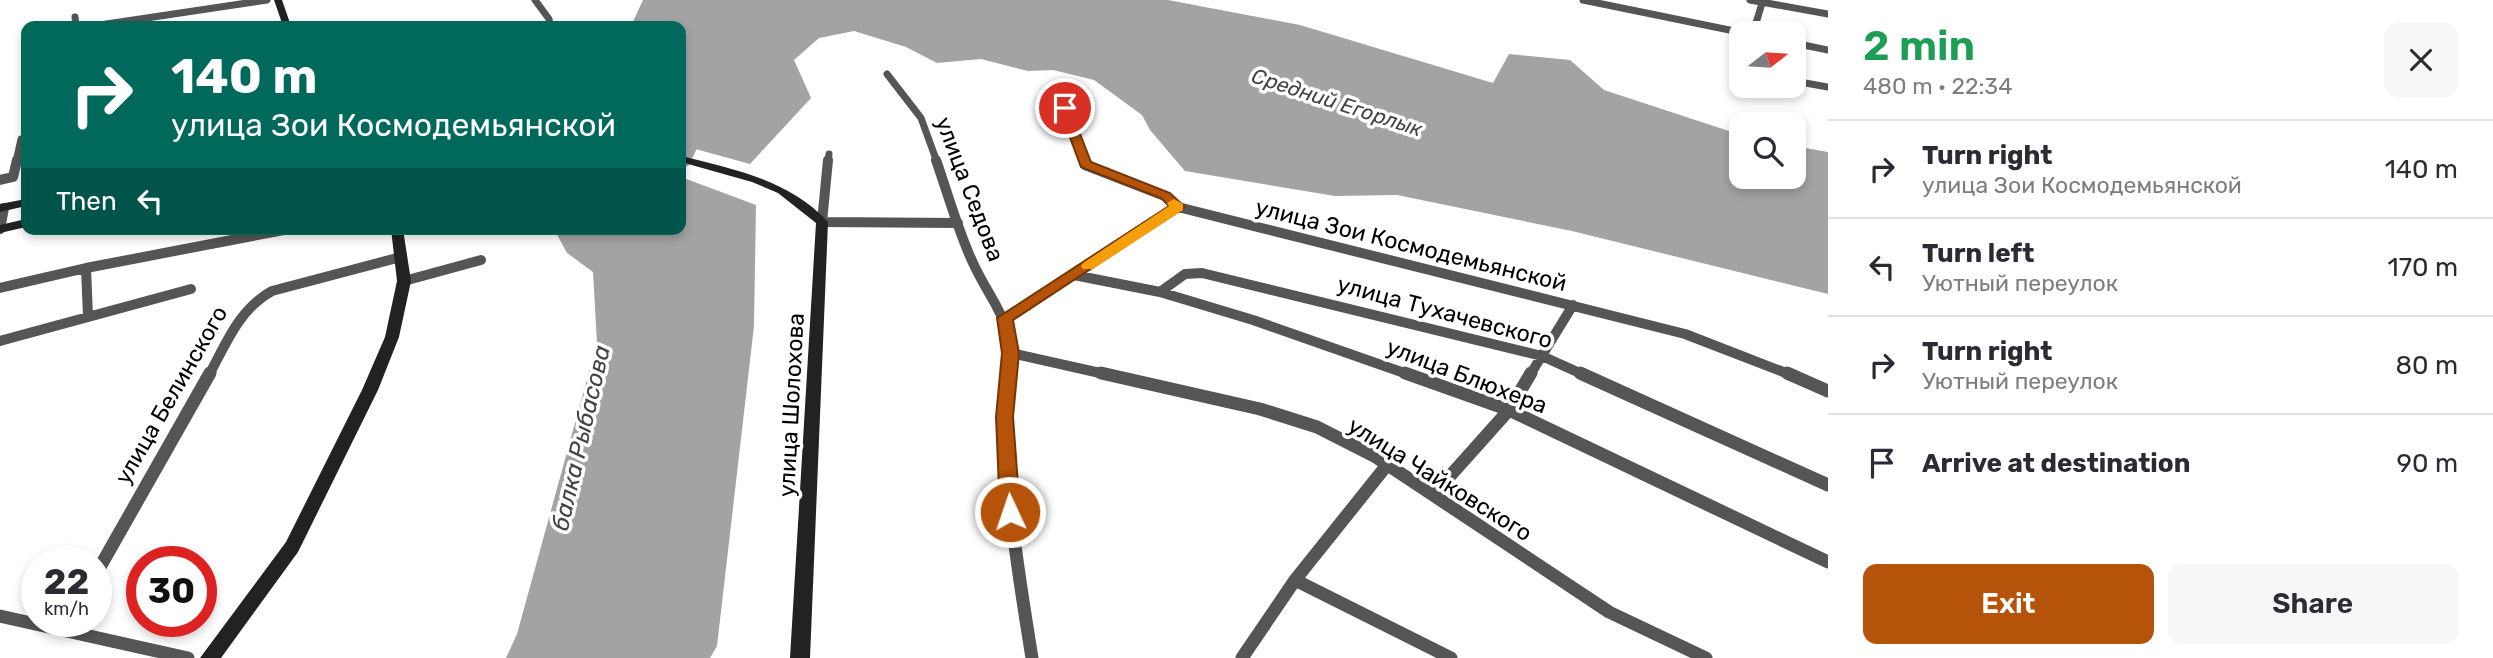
<!DOCTYPE html>
<html lang="en">
<head>
<meta charset="utf-8">
<style>
  :root { --surface:#fff; --page:#f7f7f7; --text:#2b2b33; --muted:#7c7c81; --line:#e1e1e2; --accent:#b45309 }
  body { margin:0; font-family:Rubik,sans-serif; background:var(--page); color:var(--text); height:100vh; display:flex; flex-direction:column; font-size:26px; white-space:nowrap }
  * { box-sizing:border-box; margin:0 }
  p { font-size:23px; color:var(--muted) }
  .icon { flex:none; width:38px; height:38px; fill:none; stroke:currentColor; stroke-width:2; stroke-linecap:round; stroke-linejoin:round }
  .map { position:relative; flex:1; overflow:hidden }
  .details { display:flex; flex-direction:column; background:var(--surface); width:665px }
  .details>* { flex:none }
  .guide { position:absolute; left:21px; top:21px; width:665px; height:214px; border-radius:14px; box-shadow:0 4px 10px #0003; background:#00695c; color:#fff; overflow:hidden }
  .needle { width:46px; rotate:73deg }
  .tools { position:absolute; left:1729px; top:21px; display:grid; gap:14px }
  .tools a { display:grid; place-items:center; width:77px; height:77px; border-radius:14px; background:var(--surface); box-shadow:0 4px 10px #0003; font-size:35px }
  .speed { position:absolute; left:21px; top:546px; display:flex; gap:14px; font-size:35px; font-weight:700; text-align:center }
  .speed>* { display:grid; place-content:center; width:91px; height:91px; border-radius:50%; background:var(--surface); box-shadow:0 4px 10px #0003; line-height:1 }
  .speed small { font-size:18px; font-weight:400 }
  .speed .limit { border:10px solid #d22; background:#fff; color:#111 }
  .pin { position:absolute; display:grid; place-items:center; width:60px; height:60px; color:#fff; margin:-30px; border:4px solid #fff; border-radius:50%; box-shadow:0 2px 7px #0007 }
  .me { position:absolute; width:77px; margin:-38px; rotate:357deg; stroke-linejoin:round; filter:drop-shadow(0 0 5px #0008) }
  .turn { display:flex; align-items:center; gap:24px; height:147px; padding:0 35px; font-size:32px }
  .turn .icon { width:91px; height:91px; stroke-width:2.5 }
  .turn b { display:block; font-size:49px; line-height:60px }
  .then { display:flex; align-items:center; height:66px; padding:0 35px; background:#0003; gap:14px; font-size:26px }
  .round { display:grid; place-items:center; flex:none; width:74px; height:74px; border-radius:14px; background:var(--page) }
  .overview { display:flex; align-items:center; justify-content:space-between; height:119px; padding:0 35px }
  h1 { font-size:42px; font-weight:600; line-height:52px; color:#1e9e55 }
  .button { display:flex; gap:14px; margin-top:auto; padding:14px 35px }
  .button a { flex:1; height:80px; border-radius:14px; background:var(--accent); color:#fff; font-size:28px; font-weight:600; line-height:80px; text-align:center }
  .button a+a { background:var(--page); color:var(--text) }
  ul { padding:0; list-style:none }
  li { display:flex; align-items:center; gap:21px; height:98px; padding:0 35px; border-top:2px solid var(--line) }
  li div { flex:1 }
  li b { display:block; font-size:26px }
  li em { font-style:normal }
  main { display:flex; flex:1; min-height:0 }
  .map>svg:first-child { display:block }
  .water { fill:#a3a3a3 }
  .lines { fill:none; stroke-linecap:round; stroke-linejoin:round }
  .river { fill:#a3a3a3; fill-rule:evenodd }
  .minor-far2 { stroke:#555; stroke-width:7 }
  .minor-far1 { stroke:#555; stroke-width:10 }
  .minor { stroke:#555; stroke-width:13 }
  .secondary { fill:#222; fill-rule:evenodd }
  .route { fill:#b45309; stroke:#753606; stroke-width:2 }
  .slow { fill:#f59e0b }
  .labels { text-anchor:middle; dominant-baseline:central; stroke-width:7; stroke-linejoin:round; paint-order:stroke }
  .far-water-label { font-size:21px; font-style:italic; fill:#444; stroke:#fff }
  .street-label { font-size:23px; fill:#000; stroke:#fff }
  .water-label { font-size:24px; font-style:italic; fill:#444; stroke:#fff }
</style>
</head>
<body>
<main>
<div class="map">
<svg width="1828" height="658" viewBox="0 0 1828 658">
  <rect width="100%" height="100%" fill="#fff"/>
  <!-- water -->
  <path class="water" d="M643 0H1168L1300 25 1493 83 1509 54 1570 60 1604 90 1741 135V177H1794V146L1828 152V294L1572 231 1397 195 1335 196 1185 171 1150 130 1142 115 1094 80 1053 70 1028 71 981 59 937 63 906 47 854 31 819 38 794 60 811 98 750 164 681 145V26H631Z
    M681 177 756 205 754 326 717 646 710 658H506L517 634 597 343 593 272 567 253 554 229H681Z"/>
  <g class="lines">
    <!-- river -->
    <path class="river" d="M701 118 709 123 689 165 681 170C681 154 683 123 701 118Z"/>
    <!-- minor-far2 -->
    <path class="minor-far2" d="M535 0 549 19 550 26
      M1583 0 1744 33
      M1750 0 1828 14
      M75 17 76 26
      M93 26 267 0
      M1753 33 1763 0
      M1794 43 1828 50
      M1741 58 1736 70 1741 71
      M887 74 921 118 937 162
      M1794 81 1828 87
      M1065 108 1084 162
      M16 162 21 139 26 138
      M828 162 829 154"/>
    <!-- minor-far1 -->
    <path class="minor-far1" d="M828 160 822 222 958 223
      M936 160C948 194 958 231 973 263 995 310 1014 318 1009 375
      M1083 160 1085 165 1165 196 1178 207
      M0 180 13 177 17 160
      M0 229 4 208
      M86 268 88 317
      M1074 275 1160 292 1253 320 1410 375
      M404 281 481 260
      M0 288 86 268 289 229
      M1160 292 1185 274 1202 273 1542 356 1584 375
      M1005 319 1178 207 1685 334 1791 375
      M0 341 191 289
      M1011 353 1109 375
      M209 375C226 344 239 309 272 291L401 257
      M1530 375 1573 305"/>
    <!-- minor -->
    <path class="minor" d="M1009 373C1000 469 1017 564 1032 658
      M1101 373 1260 409 1317 427 1376 457 1609 612 1706 658
      M1405 373 1509 410 1828 562
      M1580 373 1828 485
      M1787 373 1828 391
      M1433 495 1509 410 1531 373
      M96 574 210 373
      M1295 580 1451 658
      M0 616 188 658
      M1242 658 1295 580 1387 465"/>
    <!-- secondary -->
    <path class="secondary" d="M274 0H282L291 26H283Z
      M681 156C733 169 790 180 828 222L810 658H790L816 223 778 193 752 182 681 162Z
      M26 199V206L0 212V204Z
      M26 219V227L0 233V225Z
      M391 229H403L411 281 399 337 378 390 298 552 221 658H200L286 542 362 390 385 337 397 281Z"/>
  </g>
  <!-- route -->
  <path class="route" d="M1065 104 1070 108 1091 162 1170 193 1185 207 1013 320 1019 353 1013 417 1020 512 1017 517 1010 519 1003 517 1000 512 996 417 1002 353 997 318 1169 206 1161 198 1081 167 1059 108Z"/>
  <!-- slow -->
  <path class="slow" d="M1174 199 1183 204V210L1093 269H1083L1081 266 1083 263 1169 206 1167 203Z"/>
  <g class="labels">
    <!-- far-water labels -->
    <g class="far-water-label">
      <text transform="translate(1337 102) rotate(18)">Средний Егорлык</text>
    </g>
    <!-- street labels -->
    <g class="street-label">
      <text transform="translate(970 189) rotate(69)">улица Седова</text>
      <text transform="translate(1411 245) rotate(14)">улица Зои Космодемьянской</text>
      <text transform="translate(1445 312) rotate(15)">улица Тухачевского</text>
      <text transform="translate(1467 376) rotate(21)">улица Блюхера</text>
      <text transform="translate(171 395) rotate(-60)">улица Белинского</text>
      <text transform="translate(791 405) rotate(-87)">улица Шолохова</text>
      <text transform="translate(1440 479) rotate(32)">улица Чайковского</text>
    </g>
    <!-- water labels -->
    <g class="water-label">
      <text transform="translate(581 438) rotate(-77)">балка Рыбасова</text>
    </g>
  </g>
</svg>
<div class="tools">
<a><svg class="needle" viewBox="-14 -14 28 28"><path d="M0-13l5 13h-10z" fill="#e53935"/><path d="M0 13l5-13h-10z" fill="#7c7c81"/></svg></a>
<a><svg class="icon" aria-label="search" viewBox="0 0 24 24"><circle cx="10" cy="10" r="6"/><path d="M15 15l6 6"/></svg></a>
</div>
<div class="speed"><div>22<small>km/h</small></div><div class="limit">30</div></div>
<div class="pin" style="left:1065px;top:108px;background:#d93025"><svg class="icon" aria-label="arrive" viewBox="0 0 24 24"><path d="M6 21V4h12l-3 4 3 4H6"/></svg></div>
<svg class="me" style="left:1010px;top:512px" viewBox="-20 -20 40 40"><circle r="17" fill="#b45309" stroke="#fff" stroke-width="3"/><path d="M0-11L8 9 0 5-8 9z" fill="#fff"/></svg>
<div class="guide">
<div class="turn"><svg class="icon" aria-label="right" viewBox="0 0 24 24"><path d="M7 20v-9h11M14 6l5 5-5 5"/></svg><div><b>140 m</b>улица Зои Космодемьянской</div></div>
<div class="then">Then<svg class="icon" aria-label="left" viewBox="0 0 24 24"><path d="M17 20v-9H6M10 6l-5 5 5 5"/></svg></div>
</div>
</div>
<section class="details">
<div class="overview"><div><h1>2 min</h1><p>480 m · 22:34</p></div><a class="round"><svg class="icon" aria-label="close" viewBox="0 0 24 24"><path d="M6 6l12 12M18 6L6 18"/></svg></a></div>
<ul>
<li><svg class="icon" aria-label="right" viewBox="0 0 24 24"><path d="M7 20v-9h11M14 6l5 5-5 5"/></svg><div><b>Turn right</b><p>улица Зои Космодемьянской</p></div><em>140 m</em></li>
<li><svg class="icon" aria-label="left" viewBox="0 0 24 24"><path d="M17 20v-9H6M10 6l-5 5 5 5"/></svg><div><b>Turn left</b><p>Уютный переулок</p></div><em>170 m</em></li>
<li><svg class="icon" aria-label="right" viewBox="0 0 24 24"><path d="M7 20v-9h11M14 6l5 5-5 5"/></svg><div><b>Turn right</b><p>Уютный переулок</p></div><em>80 m</em></li>
<li><svg class="icon" aria-label="arrive" viewBox="0 0 24 24"><path d="M6 21V4h12l-3 4 3 4H6"/></svg><div><b>Arrive at destination</b></div><em>90 m</em></li>
</ul>
<div class="button"><a>Exit</a><a>Share</a></div>
</section>
</main>
</body>
</html>
